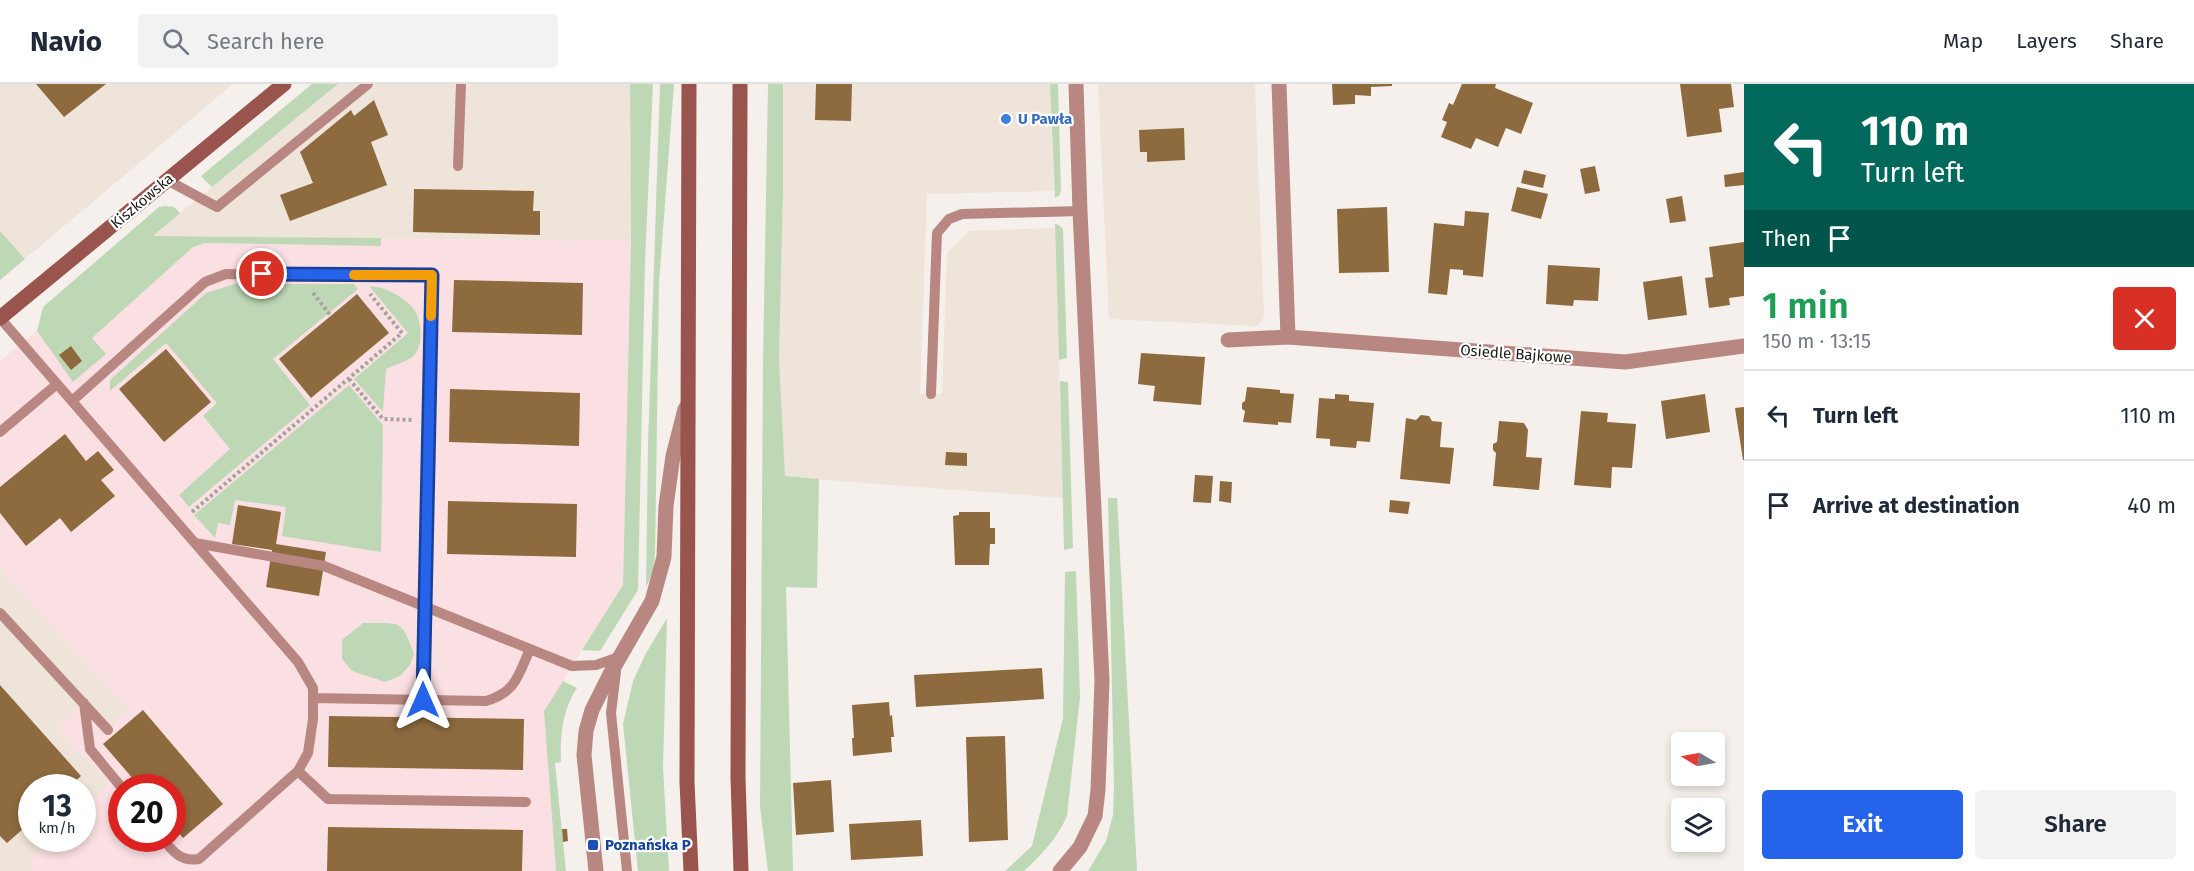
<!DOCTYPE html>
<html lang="en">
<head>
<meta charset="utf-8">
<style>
  :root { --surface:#fff; --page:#f2f2f3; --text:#1f2937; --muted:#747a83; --line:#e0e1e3; --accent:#2563eb }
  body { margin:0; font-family:"Fira Sans",sans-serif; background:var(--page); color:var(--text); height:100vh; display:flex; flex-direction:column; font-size:22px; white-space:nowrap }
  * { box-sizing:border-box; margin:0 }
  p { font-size:20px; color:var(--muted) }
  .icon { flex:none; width:33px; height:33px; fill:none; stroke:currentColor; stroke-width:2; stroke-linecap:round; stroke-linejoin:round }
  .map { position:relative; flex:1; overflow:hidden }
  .sheet { display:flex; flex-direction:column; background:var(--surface); width:450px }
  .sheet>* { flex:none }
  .banner { background:#00695c; color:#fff; overflow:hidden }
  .needle { width:39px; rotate:280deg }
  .buttons { position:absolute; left:1671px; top:648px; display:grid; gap:12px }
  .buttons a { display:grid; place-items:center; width:54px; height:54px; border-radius:6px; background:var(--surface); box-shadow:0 3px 9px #0003; font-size:30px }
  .speed { position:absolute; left:18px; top:690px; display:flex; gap:12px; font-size:30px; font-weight:700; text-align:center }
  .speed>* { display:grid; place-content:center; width:78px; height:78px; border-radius:50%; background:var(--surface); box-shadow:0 3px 9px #0003; line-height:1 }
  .speed small { font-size:15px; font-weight:400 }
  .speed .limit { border:9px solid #d22; background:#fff; color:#111 }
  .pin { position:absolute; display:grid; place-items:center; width:51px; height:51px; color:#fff; margin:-26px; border:3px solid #fff; border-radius:50%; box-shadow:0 2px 6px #0007 }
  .me { position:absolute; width:66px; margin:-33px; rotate:0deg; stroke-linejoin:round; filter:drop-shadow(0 0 4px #0008) }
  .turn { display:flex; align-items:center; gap:21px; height:126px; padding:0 18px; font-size:27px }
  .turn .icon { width:78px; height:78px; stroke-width:2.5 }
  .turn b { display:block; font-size:42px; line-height:51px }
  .then { display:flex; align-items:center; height:57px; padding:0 18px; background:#0003; gap:12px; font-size:22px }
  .round { display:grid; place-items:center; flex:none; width:63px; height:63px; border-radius:6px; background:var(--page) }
  .head { display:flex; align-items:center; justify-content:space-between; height:102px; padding:0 18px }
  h1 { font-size:36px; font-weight:600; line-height:45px; color:#1e9e55 }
  .primary-button { display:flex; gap:12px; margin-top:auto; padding:12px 18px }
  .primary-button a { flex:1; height:69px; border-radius:6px; background:var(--accent); color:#fff; font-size:24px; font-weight:600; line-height:69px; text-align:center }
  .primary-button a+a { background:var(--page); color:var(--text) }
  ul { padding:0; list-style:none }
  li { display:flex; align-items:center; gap:18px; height:90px; padding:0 18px; border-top:2px solid var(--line) }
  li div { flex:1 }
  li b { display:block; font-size:22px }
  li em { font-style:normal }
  header { display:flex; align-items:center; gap:36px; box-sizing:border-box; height:84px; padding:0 30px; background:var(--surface); border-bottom:2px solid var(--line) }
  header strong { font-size:28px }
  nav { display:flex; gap:33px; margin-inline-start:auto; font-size:21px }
  .search { width:420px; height:54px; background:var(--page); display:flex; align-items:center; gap:15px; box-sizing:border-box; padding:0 21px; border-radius:6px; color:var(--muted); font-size:22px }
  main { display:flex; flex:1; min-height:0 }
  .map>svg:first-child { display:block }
  .built { fill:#efe4d9 }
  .industrial { fill:#fbe0e3; fill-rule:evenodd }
  .green { fill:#bed8b6 }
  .building { fill:#8e6a3f }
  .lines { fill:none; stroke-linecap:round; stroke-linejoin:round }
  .path { stroke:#a5a19e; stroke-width:4; stroke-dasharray:3 3; stroke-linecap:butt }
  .lane { stroke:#b88782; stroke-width:10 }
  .street { stroke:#b88782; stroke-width:15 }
  .secondary { stroke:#98544d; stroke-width:15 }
  .route-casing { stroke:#184099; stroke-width:15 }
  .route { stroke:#2563eb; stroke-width:10 }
  .slow { stroke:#f59e0b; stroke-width:10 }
  .shop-dot { fill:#3f7fe0; stroke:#fff; stroke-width:2 }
  .transit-dot { fill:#1a4fb4; stroke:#fff; stroke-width:2 }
  .labels { text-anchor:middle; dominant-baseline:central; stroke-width:4.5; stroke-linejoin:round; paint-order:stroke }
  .shop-label { font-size:15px; font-weight:bold; fill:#366cbe; stroke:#fff; text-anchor:start }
  .street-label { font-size:15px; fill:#1b1a18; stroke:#fff }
  .transit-label { font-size:15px; font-weight:bold; fill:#164399; stroke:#fff; text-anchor:start }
</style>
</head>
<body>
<header>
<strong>Navio</strong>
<div class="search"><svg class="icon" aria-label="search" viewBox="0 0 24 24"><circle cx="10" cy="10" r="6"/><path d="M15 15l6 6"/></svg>Search here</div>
<nav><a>Map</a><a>Layers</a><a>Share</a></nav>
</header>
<main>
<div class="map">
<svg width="1744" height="787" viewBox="0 0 1744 787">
  <rect width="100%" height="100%" fill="#f5f0eb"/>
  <!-- built -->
  <path class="built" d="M0 0H233L0 196Z
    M338 0H630L631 157 152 152Z
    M783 0H1050L1054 107 927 110 920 310H942L947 169 969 147 1055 144 1063 414 785 393 779 275 783 108Z
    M1098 0H1255L1264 233 1257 242 1109 235Z
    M0 484 129 627 108 646 57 643 109 700 83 726 82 704H32V754L52 755 33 773 32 787H0Z"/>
  <!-- industrial -->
  <path class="industrial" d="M152 152 631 157 623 501 544 627 556 787H32L33 773 52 755 82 754 83 726 109 700 57 643 84 618 108 645 129 627 0 485V277ZM122 704H172V754H122Z"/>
  <!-- green -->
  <path class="green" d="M312 0H338L212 103 201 92Z
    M630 0H653L645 178 638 506 600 567 582 566 623 501 631 157Z
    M660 0H674L659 199 655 473 653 488 646 503 648 361Z
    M768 0H783V108L779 275 785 392 819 395 817 504 786 503 793 787H768L760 723 763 277Z
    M1050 0H1058L1061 107 1059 112 1055 114Z
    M165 122 174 123 180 129 153 152 381 154V162L205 159 193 163 92 254 106 270 73 298 37 247 43 223 159 123Z
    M1055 140 1059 141 1063 145 1067 274 1059 276Z
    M0 147 25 175 0 196Z
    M235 200H354L358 205 273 275 310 321 189 423 179 411 230 365 203 332 217 319 166 259 110 307V296L206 209Z
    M369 202C385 203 400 211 411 222 422 232 424 259 415 270 410 277 394 281 386 285L383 328 354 295 408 249Z
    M1060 297 1068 298 1073 464 1064 466Z
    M349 301 383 341 381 468 282 452 286 423 235 416 230 441 218 439 215 454 194 431Z
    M1108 414H1117L1137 787H1088L1106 757 1113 731 1114 702Z
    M1076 487 1080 613 1067 732C1057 755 1042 770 1024 787H1005L1032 762 1063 634 1065 488Z
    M667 534 663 684 669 787H638L623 640 633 597 645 571Z
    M363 539C400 540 401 533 414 570L410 581 400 592 385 598 352 587 342 575V556Z
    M563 597 577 604C562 626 560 653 561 678L555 679 566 787H556L544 627Z"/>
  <!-- building -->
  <path class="building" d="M36 0H106L64 33Z
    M816 0H852L851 37 815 36Z
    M1332 0H1392V2L1371 3V12L1355 11V20L1333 21Z
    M1462 0H1496L1495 4 1533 19 1521 50 1506 44 1498 63 1476 54 1471 65 1441 53 1447 38 1442 36 1449 19 1453 21Z
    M1680 0H1731L1734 23 1719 25 1722 48 1687 53Z
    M374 16 388 51 371 58 387 101 290 137 280 111 313 99 300 68 351 26 354 32Z
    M1184 44 1185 76 1147 78V68H1140L1139 46Z
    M1595 82 1600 107 1585 110 1580 85Z
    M1524 86 1546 91 1543 104 1521 99Z
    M1744 88V101L1725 103 1724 91Z
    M1517 103 1548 110 1541 135 1511 127Z
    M414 105 534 107 533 127H540V151L413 148Z
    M1682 112 1686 137 1670 139 1666 115Z
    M1387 123 1389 188 1339 189 1337 125Z
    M1465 127 1489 129 1483 193 1463 191V186L1450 185 1447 211 1428 209 1434 139 1464 142Z
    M1744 158V212L1729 214 1730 221 1709 224 1705 194 1713 193 1709 163Z
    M1548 181 1600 184 1598 217 1574 216 1573 222 1546 220Z
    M1682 192 1687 231 1648 236 1643 198Z
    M454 196 583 199 582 251 452 248Z
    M357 210 389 249 311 314 279 275Z
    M71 262 82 277 71 286 59 271Z
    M166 265 211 318 164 358 119 305Z
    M1141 269 1205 273 1201 321 1153 317 1155 302 1138 300Z
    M1247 303 1280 306V309L1294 310 1291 339 1278 338V341L1243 338 1245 327 1242 325V319L1245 317Z
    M450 305 580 309 579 362 449 358Z
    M1335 310 1349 311V317L1374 319 1370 358 1357 357 1356 364 1330 362V355L1316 354 1319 314 1335 315Z
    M1705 310 1710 348 1666 355 1661 317Z
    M1744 323V376H1743L1735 324Z
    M1581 327 1608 329 1607 338 1636 340 1632 384 1612 383 1611 404 1574 401Z
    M1421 331 1429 332 1432 337 1442 338 1440 363 1454 364 1450 400 1400 395 1406 334 1416 336Z
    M1499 337 1524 339 1528 346 1526 373 1542 374 1539 406 1493 402 1496 369 1493 366V360L1497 358Z
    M65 350 86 377 98 367 114 386 101 396 115 412 71 448 60 434 26 462 0 429V403Z
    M946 368 967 369V382L945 381Z
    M1195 391 1213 392 1211 419 1193 418Z
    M1220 397 1232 398 1231 419 1219 417Z
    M1390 416 1410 418 1408 430 1389 428Z
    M448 417 577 420 576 473 447 470Z
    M238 421 281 428 276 460 326 468 319 512 266 503 272 466 232 460Z
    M959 428H990V444H995V460H990L989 481H955L953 432 959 431Z
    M1042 584 1044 615 916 623 914 591Z
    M0 601 81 692 68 704H32V737L7 759 0 752Z
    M889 618 890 632 892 631 894 653H891L892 668 853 672 852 654H854L852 621Z
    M143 626 223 720 183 754 172 741V704H141L103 660Z
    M329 632 524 635 523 686 328 683Z
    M1005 652 1008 756 969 758 966 653Z
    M831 696 834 748 796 751 793 699Z
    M921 736 923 772 851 776 849 740Z
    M328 743 523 746 522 787H327Z
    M562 745H567L568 757 563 758Z"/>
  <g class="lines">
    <!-- path -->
    <path class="path" d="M313 209 331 232
      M349 295 383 335 413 336
      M192 428 402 249 370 210"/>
    <!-- lane -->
    <path class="lane" d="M458 82 461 0
      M167 96 217 123 368 0
      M0 234 298 578 313 604V635L308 669 298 687 199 775C181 778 173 768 162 754
      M931 310 937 149 949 135 962 130 1080 127
      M72 317 205 198 226 190 432 191 423 616
      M0 348 57 300
      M195 459 324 482 572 582 596 581 619 573
      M0 529 108 646
      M616 588 611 629 627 787
      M313 614 486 617C516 608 518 592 530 565
      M84 619 90 665 122 704
      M298 687 328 715 526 718"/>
    <!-- street -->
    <path class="street" d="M1279 0 1288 253 1625 278 1744 262
      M1228 256 1288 253
      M596 787 584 671 586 647 592 626 610 590 652 517 664 473 666 422 673 372 685 325
      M1060 787 1080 763 1095 732 1098 706 1102 597 1080 127 1076 0"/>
    <!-- secondary -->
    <path class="secondary" d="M689 0 687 698 691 787
      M740 0 738 694 741 787
      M0 234 284 0"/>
  </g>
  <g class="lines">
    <defs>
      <path id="route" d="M262 190 432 191 423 616"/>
    </defs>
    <!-- route casing -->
    <use href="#route" class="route-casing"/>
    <!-- route -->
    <use href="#route" class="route"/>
    <!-- slow -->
    <path class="slow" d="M354 191H432L431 232"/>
  </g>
  <!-- markers -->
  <circle class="shop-dot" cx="1006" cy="35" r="6"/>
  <rect class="transit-dot" x="587" y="755" width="12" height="12" rx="3"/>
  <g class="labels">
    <!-- shop labels -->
    <g class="shop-label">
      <text x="1018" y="35">U Pawła</text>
    </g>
    <!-- street labels -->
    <g class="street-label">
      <text transform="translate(142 117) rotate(-40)">Kiszkowska</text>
      <text transform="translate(1516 270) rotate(4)">Osiedle Bajkowe</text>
    </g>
    <!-- transit labels -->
    <g class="transit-label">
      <text x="605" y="761">Poznańska P</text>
    </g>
  </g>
</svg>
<div class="buttons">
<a><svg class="needle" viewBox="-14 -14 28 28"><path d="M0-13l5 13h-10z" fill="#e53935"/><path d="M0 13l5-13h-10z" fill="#747a83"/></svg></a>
<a><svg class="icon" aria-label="layers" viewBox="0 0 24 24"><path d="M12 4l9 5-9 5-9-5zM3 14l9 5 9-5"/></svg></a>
</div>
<div class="speed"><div>13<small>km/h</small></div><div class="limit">20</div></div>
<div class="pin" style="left:262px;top:190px;background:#d93025"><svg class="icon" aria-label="arrive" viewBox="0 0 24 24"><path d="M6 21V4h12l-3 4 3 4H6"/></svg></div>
<svg class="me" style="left:423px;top:616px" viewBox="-20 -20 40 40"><path d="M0-17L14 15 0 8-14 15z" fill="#2563eb" stroke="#fff" stroke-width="4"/></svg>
</div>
<section class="sheet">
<div class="banner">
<div class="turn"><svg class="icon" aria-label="left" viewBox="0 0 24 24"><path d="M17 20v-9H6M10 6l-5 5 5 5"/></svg><div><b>110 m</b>Turn left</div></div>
<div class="then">Then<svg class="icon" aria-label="arrive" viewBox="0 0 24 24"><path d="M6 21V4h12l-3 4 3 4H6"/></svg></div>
</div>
<div class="head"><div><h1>1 min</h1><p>150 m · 13:15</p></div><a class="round" style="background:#d93025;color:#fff"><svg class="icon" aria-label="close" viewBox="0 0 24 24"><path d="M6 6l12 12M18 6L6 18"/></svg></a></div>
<ul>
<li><svg class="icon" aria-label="left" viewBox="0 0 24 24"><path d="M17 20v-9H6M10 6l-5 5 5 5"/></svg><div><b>Turn left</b></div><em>110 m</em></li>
<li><svg class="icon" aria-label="arrive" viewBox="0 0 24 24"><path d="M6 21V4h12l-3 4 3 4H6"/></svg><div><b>Arrive at destination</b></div><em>40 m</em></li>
</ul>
<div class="primary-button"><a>Exit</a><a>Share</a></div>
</section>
</main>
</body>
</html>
